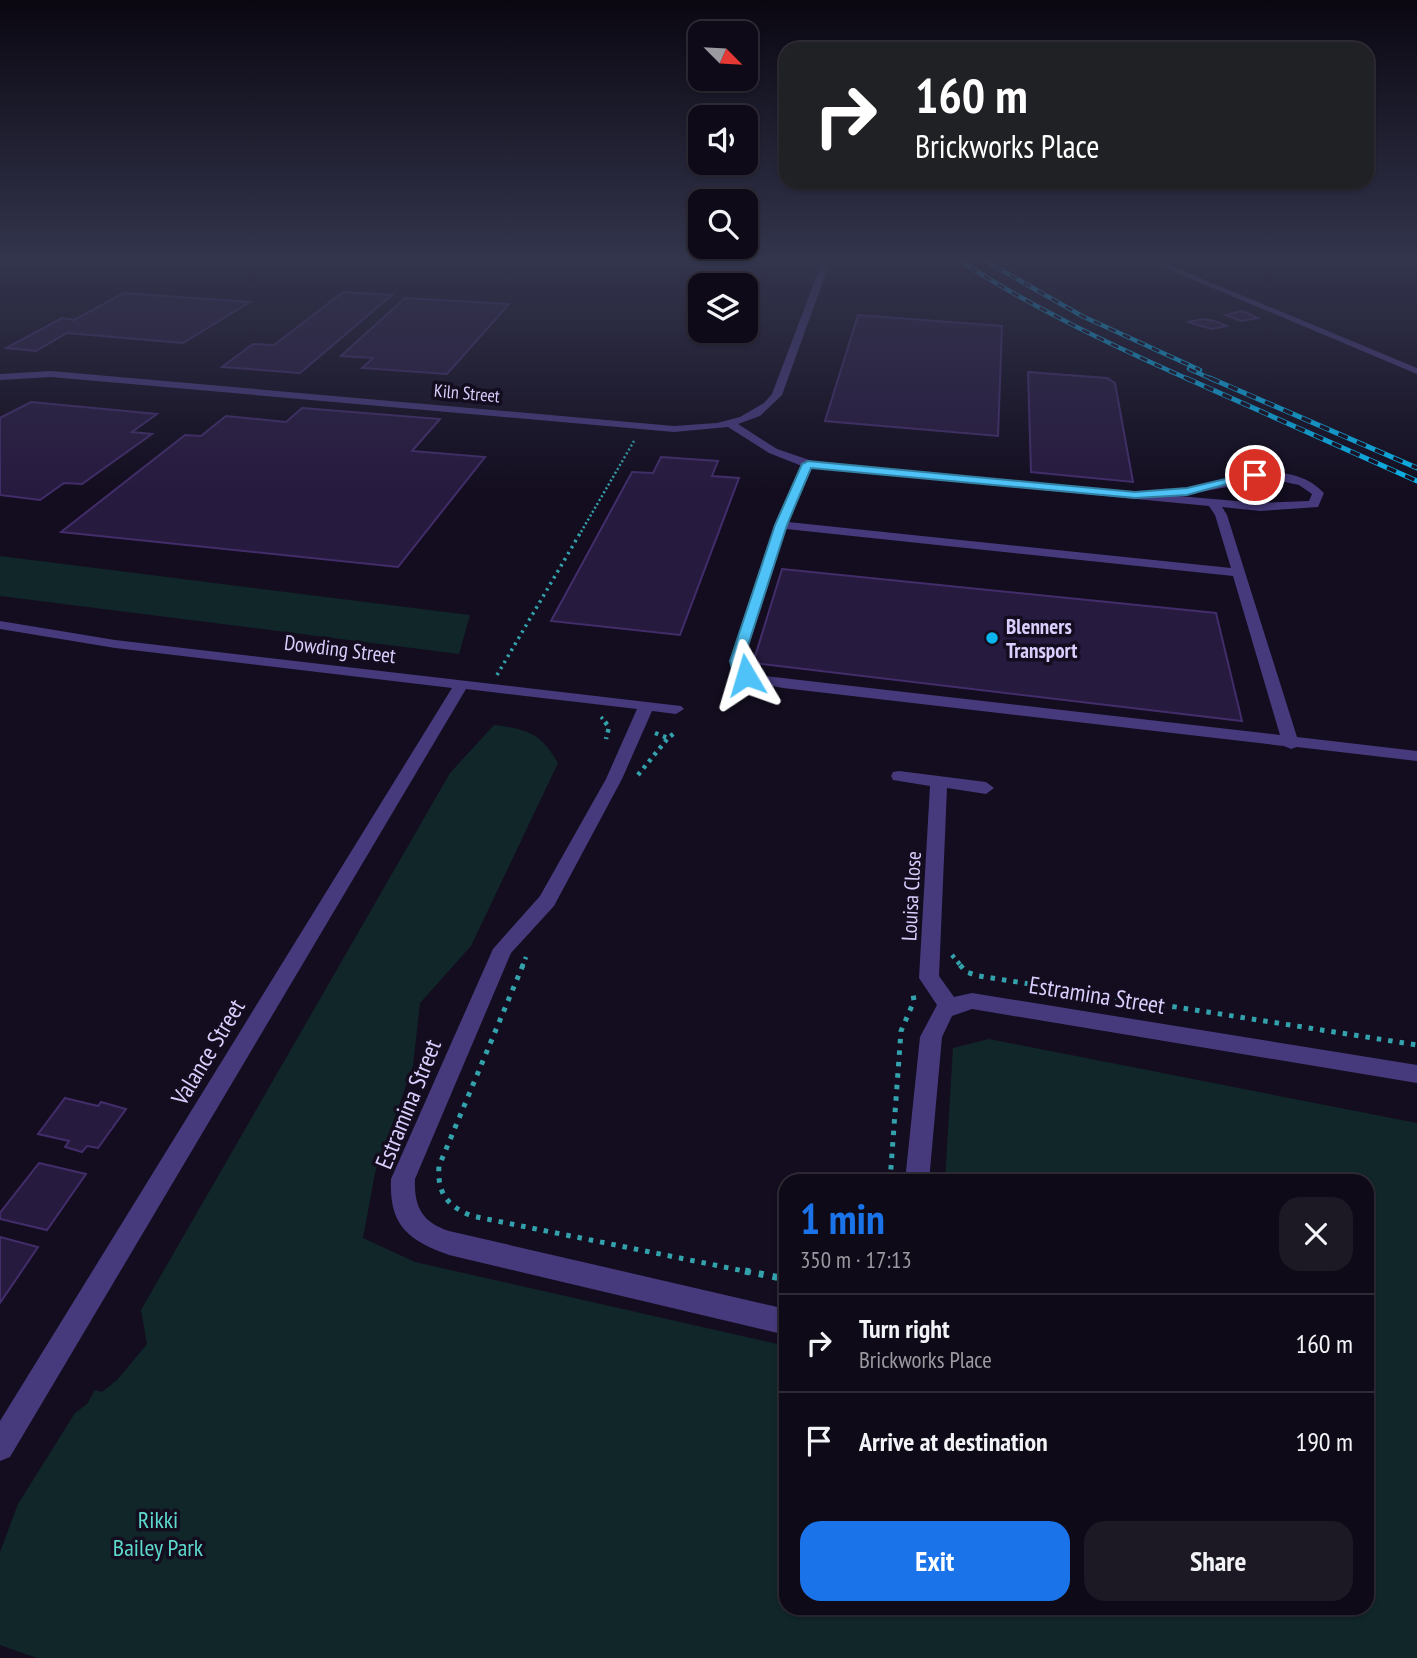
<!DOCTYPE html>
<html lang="en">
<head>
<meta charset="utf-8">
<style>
  :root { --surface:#0e0a17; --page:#1c1824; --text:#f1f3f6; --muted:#9b9aa1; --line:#2e2b36; --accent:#1a73e8 }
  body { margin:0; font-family:"PT Sans Narrow",sans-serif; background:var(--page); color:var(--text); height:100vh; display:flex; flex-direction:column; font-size:26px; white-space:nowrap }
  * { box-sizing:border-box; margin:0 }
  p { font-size:23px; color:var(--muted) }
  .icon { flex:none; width:38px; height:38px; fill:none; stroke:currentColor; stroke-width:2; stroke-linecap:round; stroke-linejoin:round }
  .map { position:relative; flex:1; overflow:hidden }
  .side { position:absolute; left:779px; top:1174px; width:595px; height:441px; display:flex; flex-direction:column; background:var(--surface); border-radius:21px; box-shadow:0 2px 5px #0004,0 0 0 2px var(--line) }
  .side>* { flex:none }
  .hud { position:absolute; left:779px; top:42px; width:595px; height:147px; border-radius:21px; box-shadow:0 2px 5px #0004,0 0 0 2px var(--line); background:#202124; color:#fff; overflow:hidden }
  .needle { width:46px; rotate:114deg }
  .fabs { position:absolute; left:688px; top:21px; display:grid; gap:14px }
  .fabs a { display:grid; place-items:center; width:70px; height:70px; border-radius:14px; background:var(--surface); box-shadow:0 2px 5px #0004,0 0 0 2px var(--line); font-size:35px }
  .pin { position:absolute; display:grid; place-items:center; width:60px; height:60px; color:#fff; margin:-30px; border:4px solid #fff; border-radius:50%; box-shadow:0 2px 7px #0007 }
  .me { position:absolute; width:77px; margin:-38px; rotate:353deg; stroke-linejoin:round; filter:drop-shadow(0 0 5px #0008) }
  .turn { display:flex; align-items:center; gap:24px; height:147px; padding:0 21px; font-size:32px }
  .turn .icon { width:91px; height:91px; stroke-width:2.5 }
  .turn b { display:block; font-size:49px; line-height:60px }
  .round { display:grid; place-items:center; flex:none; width:74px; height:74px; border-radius:21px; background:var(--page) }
  .summary { display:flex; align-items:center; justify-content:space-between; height:119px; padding:0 21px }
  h1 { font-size:42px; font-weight:600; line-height:52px; color:var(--accent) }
  .primary-button { display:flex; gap:14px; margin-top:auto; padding:14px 21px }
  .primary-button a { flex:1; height:80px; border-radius:21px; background:var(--accent); color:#fff; font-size:28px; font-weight:600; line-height:80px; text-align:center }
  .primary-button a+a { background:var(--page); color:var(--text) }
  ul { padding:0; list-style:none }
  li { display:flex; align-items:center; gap:21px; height:98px; padding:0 21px; border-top:2px solid var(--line) }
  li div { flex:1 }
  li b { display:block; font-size:26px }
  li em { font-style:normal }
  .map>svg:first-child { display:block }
  .green { fill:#112629 }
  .building { fill:#271a3f; stroke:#422d6a; stroke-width:2 }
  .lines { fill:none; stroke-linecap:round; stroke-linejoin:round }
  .path-far4 { stroke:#33a2ac; stroke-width:2.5; stroke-dasharray:2 2.5; stroke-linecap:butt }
  .path-far3 { stroke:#33a2ac; stroke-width:3.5; stroke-dasharray:2.5 4.5; stroke-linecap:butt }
  .path-far2 { stroke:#33a2ac; stroke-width:4.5; stroke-dasharray:3.5 5; stroke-linecap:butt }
  .path-far1 { stroke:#33a2ac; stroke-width:5; stroke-dasharray:4.5 7; stroke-linecap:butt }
  .path { stroke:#33a2ac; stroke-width:7; stroke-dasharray:5 9; stroke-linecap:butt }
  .minor { fill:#463a7c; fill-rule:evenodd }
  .rail-far1-casing { stroke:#0ab6ed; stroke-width:4.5 }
  .rail-casing { stroke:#0ab6ed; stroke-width:5 }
  .rail-far1 { stroke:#130d1f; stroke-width:2.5; stroke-dasharray:8; stroke-linecap:butt }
  .rail { stroke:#130d1f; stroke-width:3.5; stroke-dasharray:10; stroke-linecap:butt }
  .route { fill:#4fc3f7; stroke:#337fa1; stroke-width:2 }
  .poi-dot { fill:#0ab6ed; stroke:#130d1f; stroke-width:2.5 }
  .labels { text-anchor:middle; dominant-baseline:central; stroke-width:7; stroke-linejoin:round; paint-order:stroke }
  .far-street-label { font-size:18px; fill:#dacefd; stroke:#130d1f }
  .poi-label { font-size:21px; font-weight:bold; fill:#dacefd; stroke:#130d1f; text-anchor:start }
  .street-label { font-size:21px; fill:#dacefd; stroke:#130d1f }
  .near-street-label { font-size:24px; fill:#dacefd; stroke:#130d1f }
  .near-park-label { font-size:24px; fill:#5dd9cc; stroke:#130d1f }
</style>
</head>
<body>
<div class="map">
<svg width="1417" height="1658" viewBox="0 0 1417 1658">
  <rect width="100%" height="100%" fill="#130d1f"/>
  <!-- green -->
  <path class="green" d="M0 556 470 615 459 654 0 596Z
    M494 725C527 729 541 733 558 763L471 946 420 1003 413 1066 375 1173 363 1238 415 1262 786 1346V1608H1367V1181H945L953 1048 989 1039 1417 1123V1658H37L0 1645V1552L18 1504 75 1413 87 1404 95 1390 102 1392 117 1380 147 1344 141 1310 450 773Z"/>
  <!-- building -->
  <path class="building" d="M343 292 392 295 300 373 222 367 253 344 274 345Z
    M124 293 250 302 183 343 67 333 36 351 6 348 62 318 74 320Z
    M405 298 509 304 447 374 362 368 373 358 341 356Z
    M1242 311 1258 318 1241 321 1225 315Z
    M858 315 1002 326 998 436 825 421Z
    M1203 319 1214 321 1227 326 1212 329 1187 322Z
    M1028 372 1107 378 1115 383 1133 482 1031 472Z
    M31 402 157 414 132 432 152 434 82 484 64 483 40 500 0 495V418Z
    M302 408 440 419 412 451 485 457 398 567 61 532 185 435 201 436 226 416 286 422Z
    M661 457 718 461 712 476 739 478 680 635 551 621 632 472 653 473Z
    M782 569 1216 613 1242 721 753 663Z
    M65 1098 98 1106 101 1102 126 1109 98 1148 87 1146 82 1152 65 1147 69 1141 38 1134Z
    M39 1163 86 1174 47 1230 0 1219V1213Z
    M0 1237 38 1247 0 1303Z"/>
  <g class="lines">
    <!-- path-far4 -->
    <path class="path-far4" d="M581 532 634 441"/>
    <!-- path-far3 -->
    <path class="path-far3" d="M497 675 582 530
      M601 717 607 724"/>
    <!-- path-far2 -->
    <path class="path-far2" d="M605 722 609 727 606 739
      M655 733 668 738 677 731
      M638 775 668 738
      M952 955 962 967
      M522 967 526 957"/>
    <!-- path-far1 -->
    <path class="path-far1" d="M523 965 439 1166C437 1193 447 1206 472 1216L754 1273
      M960 965 966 972 979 976 1417 1045
      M890 1181 901 1031 914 1001 913 993"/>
    <!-- path -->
    <path class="path" d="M745 1271 786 1279"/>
    <!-- minor -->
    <path class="minor" d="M823 259H831L782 395 760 416 738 424 777 449 821 464 1133 492C1151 490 1170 491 1188 488 1232 481 1287 455 1324 493L1318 507 1260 511 1222 507 1227 515 1297 737 1417 751V761L1297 747 1291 749 1284 746 783 688 757 683 733 672 730 661 775 525 802 466 769 453 728 427 674 432 51 377 0 380V374L51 371 674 426 717 423 740 417 764 403 772 394ZM812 468 1209 506 1215 515 1231 568 788 522ZM1271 479 1299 485 1312 494 1309 501 1260 503 1178 496ZM786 529 1233 576 1280 735 765 676 745 667 744 661Z
      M1144 259H1154L1417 368V374Z
      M1396 259 1417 262V266L1397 261Z
      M0 621 115 640 681 706 684 709 676 714 652 711 622 779 554 906 511 953 415 1179C414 1207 422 1222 449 1231L786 1309V1335L449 1255C408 1240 389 1226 391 1179L493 949 540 896 606 779 637 709 466 689 10 1457 0 1461V1421L452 688 115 648 0 629Z
      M899 771 986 782 994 788 986 794 947 788 939 976 954 997 972 993 1417 1065V1083L972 1009 952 1016 942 1037 929 1181H905L920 1037 937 1005 919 978 930 786 893 780 891 776 893 772Z"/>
    <defs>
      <path id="rail-far1" d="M957 259C1031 307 1109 344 1190 380
        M982 259 1082 316 1200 370
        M1189 369 1214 380"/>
      <path id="rail" d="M1186 378 1417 481
        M1210 378 1417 468"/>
    </defs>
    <!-- rail-far1 casing -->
    <use href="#rail-far1" class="rail-far1-casing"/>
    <!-- rail casing -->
    <use href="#rail" class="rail-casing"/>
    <!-- rail-far1 -->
    <use href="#rail-far1" class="rail-far1"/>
    <!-- rail -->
    <use href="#rail" class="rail"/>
  </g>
  <!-- sky -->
  <linearGradient id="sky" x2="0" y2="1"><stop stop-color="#0a0711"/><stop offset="0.53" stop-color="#33354d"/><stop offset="1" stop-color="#33354d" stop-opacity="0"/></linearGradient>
  <rect width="1417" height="491" fill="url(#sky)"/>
  <!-- route -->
  <path class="route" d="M808 461 1135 492 1187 488 1255 472 1260 475 1187 495 1135 498 811 468 787 525 743 661 745 668 753 675 741 678 732 669 730 661 775 525 802 464Z"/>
  <!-- markers -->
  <circle class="poi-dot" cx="992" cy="638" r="7"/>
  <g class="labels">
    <!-- far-street labels -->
    <g class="far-street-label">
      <text transform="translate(467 393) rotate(5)">Kiln Street</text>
    </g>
    <!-- poi labels -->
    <g class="poi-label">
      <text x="1006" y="626">Blenners<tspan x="1006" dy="24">Transport</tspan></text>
    </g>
    <!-- street labels -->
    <g class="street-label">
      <text transform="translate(340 649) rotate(7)">Dowding Street</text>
      <text transform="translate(911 896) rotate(-87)">Louisa Close</text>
    </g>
    <!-- near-street labels -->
    <g class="near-street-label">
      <text transform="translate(1097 995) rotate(9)">Estramina Street</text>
      <text transform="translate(208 1052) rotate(-59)">Valance Street</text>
      <text transform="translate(408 1104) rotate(-68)">Estramina Street</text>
    </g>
    <!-- near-park labels -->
    <g class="near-park-label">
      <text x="158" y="1519">Rikki<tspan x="158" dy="28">Bailey Park</tspan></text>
    </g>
  </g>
</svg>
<div class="fabs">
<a><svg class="needle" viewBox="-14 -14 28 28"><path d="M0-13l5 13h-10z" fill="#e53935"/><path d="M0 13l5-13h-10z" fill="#9b9aa1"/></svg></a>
<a><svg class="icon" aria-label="sound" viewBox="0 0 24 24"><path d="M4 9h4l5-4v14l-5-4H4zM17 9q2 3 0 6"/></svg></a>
<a><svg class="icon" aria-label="search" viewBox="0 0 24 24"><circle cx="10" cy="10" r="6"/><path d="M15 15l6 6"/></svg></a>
<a><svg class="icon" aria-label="layers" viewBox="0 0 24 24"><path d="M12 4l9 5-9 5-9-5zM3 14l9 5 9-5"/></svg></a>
</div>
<div class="pin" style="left:1255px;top:475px;background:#d93025"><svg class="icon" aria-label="arrive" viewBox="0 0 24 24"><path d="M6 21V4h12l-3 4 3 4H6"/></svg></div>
<svg class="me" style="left:746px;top:675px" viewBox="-20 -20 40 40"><path d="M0-17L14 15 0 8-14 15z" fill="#4fc3f7" stroke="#fff" stroke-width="4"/></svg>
<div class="hud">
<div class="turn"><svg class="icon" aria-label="right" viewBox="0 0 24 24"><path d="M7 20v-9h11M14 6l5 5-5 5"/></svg><div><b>160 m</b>Brickworks Place</div></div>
</div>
<section class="side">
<div class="summary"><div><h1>1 min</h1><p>350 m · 17:13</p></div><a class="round"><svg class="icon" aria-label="close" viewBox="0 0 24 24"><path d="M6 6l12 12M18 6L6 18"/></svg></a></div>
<ul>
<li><svg class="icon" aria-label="right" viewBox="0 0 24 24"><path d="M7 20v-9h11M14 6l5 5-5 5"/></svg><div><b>Turn right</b><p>Brickworks Place</p></div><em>160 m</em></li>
<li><svg class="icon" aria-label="arrive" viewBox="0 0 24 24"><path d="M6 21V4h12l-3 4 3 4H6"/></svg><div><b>Arrive at destination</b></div><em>190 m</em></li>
</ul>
<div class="primary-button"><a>Exit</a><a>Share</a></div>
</section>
</div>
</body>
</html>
